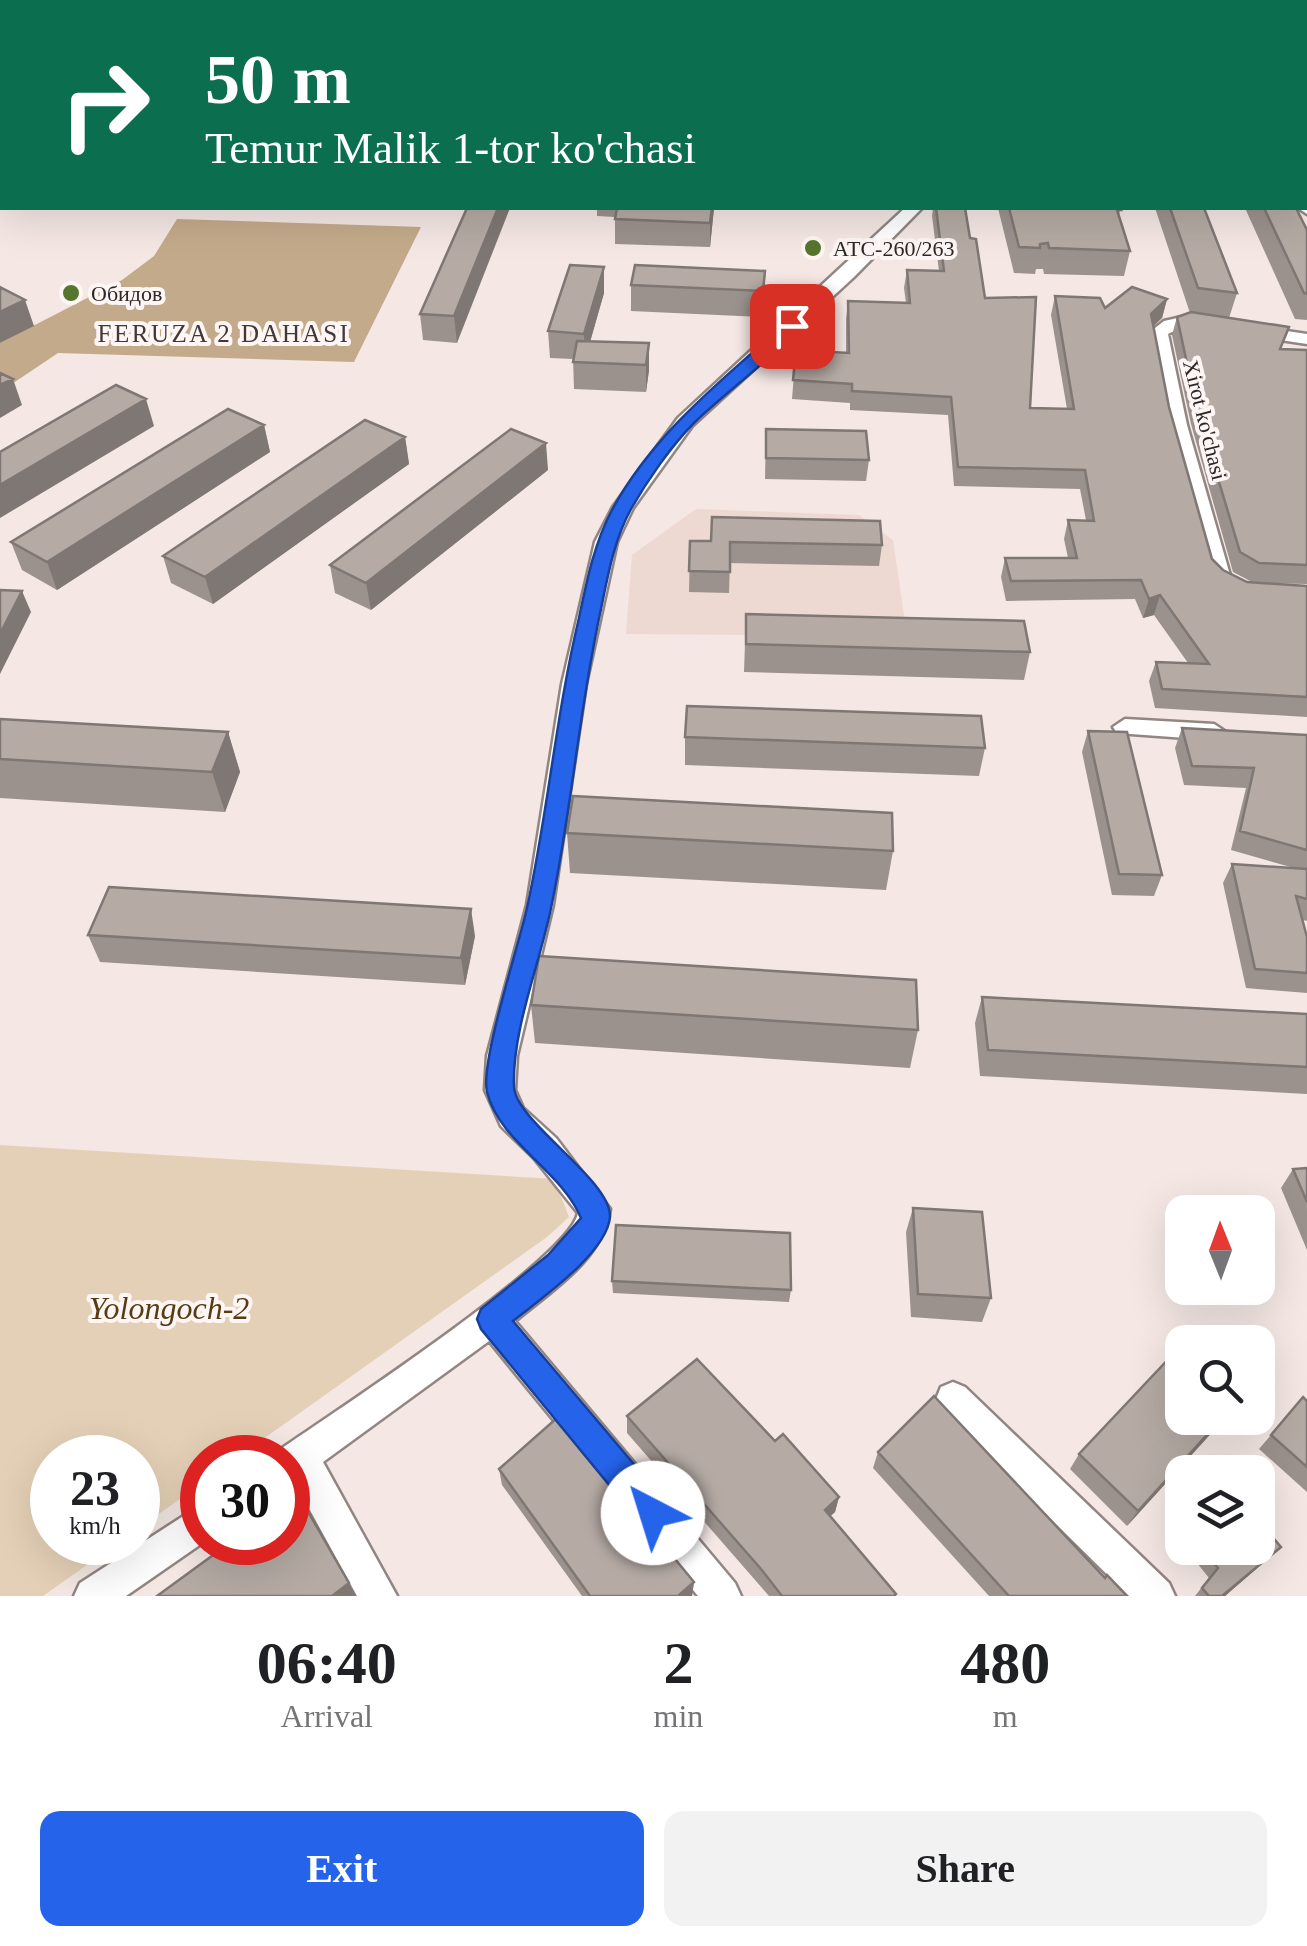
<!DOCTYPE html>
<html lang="en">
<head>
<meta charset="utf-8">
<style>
  :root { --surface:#fff; --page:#f2f2f2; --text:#202124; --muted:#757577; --accent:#2563eb }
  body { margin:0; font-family:Georgia,serif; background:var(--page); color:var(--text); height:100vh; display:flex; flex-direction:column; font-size:38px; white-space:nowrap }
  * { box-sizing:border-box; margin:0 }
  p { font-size:32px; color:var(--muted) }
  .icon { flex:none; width:55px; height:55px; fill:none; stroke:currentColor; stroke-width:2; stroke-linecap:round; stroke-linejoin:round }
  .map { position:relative; height:1596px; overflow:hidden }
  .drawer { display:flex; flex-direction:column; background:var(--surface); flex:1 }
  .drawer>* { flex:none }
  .banner { position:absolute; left:0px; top:0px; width:1308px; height:210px; box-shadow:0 10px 40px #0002; background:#0b6e4f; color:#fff; overflow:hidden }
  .needle { width:65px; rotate:359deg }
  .controls { position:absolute; left:1165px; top:1195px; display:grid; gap:20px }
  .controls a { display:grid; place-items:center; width:110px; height:110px; border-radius:20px; background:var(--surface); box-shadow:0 10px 40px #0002; font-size:50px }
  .speed { position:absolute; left:30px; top:1435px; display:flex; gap:20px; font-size:50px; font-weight:700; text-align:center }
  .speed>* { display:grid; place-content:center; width:130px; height:130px; border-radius:50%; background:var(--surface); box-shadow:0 10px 40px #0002; line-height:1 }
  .speed small { font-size:25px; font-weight:400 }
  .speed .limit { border:15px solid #d22; background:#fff; color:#111 }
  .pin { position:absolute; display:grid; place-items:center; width:85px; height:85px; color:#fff; margin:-42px; border-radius:20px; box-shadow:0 5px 15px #0006 }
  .me { position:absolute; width:110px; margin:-55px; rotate:320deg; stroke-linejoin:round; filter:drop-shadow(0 0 8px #0008) }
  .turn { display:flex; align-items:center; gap:35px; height:210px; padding:0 40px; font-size:45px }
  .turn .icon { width:130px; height:130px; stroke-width:2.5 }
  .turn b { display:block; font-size:70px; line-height:85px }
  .eta { display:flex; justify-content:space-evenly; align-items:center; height:170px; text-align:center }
  .eta b { font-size:60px; font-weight:700; line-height:70px }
  .primary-button { display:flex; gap:20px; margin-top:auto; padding:20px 40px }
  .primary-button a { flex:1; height:115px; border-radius:20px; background:var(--accent); color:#fff; font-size:40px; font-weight:700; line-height:115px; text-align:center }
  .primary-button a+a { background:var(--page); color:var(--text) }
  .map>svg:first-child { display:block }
  .built { fill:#edd8d2 }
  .green { fill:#e4d0b6 }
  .forest { fill:#c3aa8a }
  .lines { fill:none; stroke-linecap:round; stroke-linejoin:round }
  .minor-casing { stroke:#928683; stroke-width:5 }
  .major-casing { stroke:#c8c7c7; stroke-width:6 }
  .minor { fill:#fff; fill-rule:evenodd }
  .major { fill:#fec4c6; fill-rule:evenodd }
  .rail-casing { stroke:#504a48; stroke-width:6 }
  .rail { stroke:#fef6f4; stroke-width:4; stroke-dasharray:12; stroke-linecap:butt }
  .wall { fill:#9c928d }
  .shaded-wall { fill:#7f7773 }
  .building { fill:#b5aaa4; stroke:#7f7773; stroke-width:2.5 }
  .route { fill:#2563eb; stroke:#184099; stroke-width:2.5 }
  .poi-dot { fill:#56762e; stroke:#fef6f4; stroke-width:4 }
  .labels { text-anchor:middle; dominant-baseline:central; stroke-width:8; stroke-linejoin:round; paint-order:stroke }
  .far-poi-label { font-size:22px; fill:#2c2826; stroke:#fef6f4; text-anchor:start }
  .far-street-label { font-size:22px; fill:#2c2826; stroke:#fef6f4 }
  .far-neighbourhood-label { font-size:25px; letter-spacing:2.5px; fill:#423835; stroke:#fef6f4 }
  .near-park-label { font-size:32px; font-style:italic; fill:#563b13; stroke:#fef6f4 }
</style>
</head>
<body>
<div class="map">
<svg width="1307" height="1596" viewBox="0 0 1307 1596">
  <rect width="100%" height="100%" fill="#f4e7e4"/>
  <!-- built -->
  <path class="built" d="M696 509 859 515 893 540 907 636 626 634 632 555Z"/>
  <!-- green -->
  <path class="green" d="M0 1145 554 1179 569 1217 547 1237 238 1457 202 1458V1483L138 1529V1458H52V1542L118 1543 43 1596H0Z"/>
  <!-- forest -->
  <path class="forest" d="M177 219 421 227 354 362 58 353 0 392V343L122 280 154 256Z"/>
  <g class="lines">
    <defs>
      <path id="minor" d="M1305 200 1307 201V214L1298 208H1305Z
        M905 208H922L854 277 692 426 633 508 617 542 586 684 553 905 517 1056 515 1090 523 1108 556 1138 610 1209C602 1260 552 1290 515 1321L735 1583 741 1596H698L489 1341 323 1462 397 1596H357L294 1481 288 1483V1458H274L275 1453C325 1418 570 1259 578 1213L534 1158 501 1126 485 1090 487 1056 527 905 562 684 595 542 613 507 678 418Z
        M1182 317 1208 320 1217 325C1204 335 1184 324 1168 334L1187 425 1230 575 1242 588 1231 595 1223 593 1209 577 1167 425 1150 332 1164 321Z
        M1253 326 1307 334V344L1247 335V327Z
        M1125 719 1214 724 1226 732 1214 740 1117 733 1113 727Z
        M953 1382 965 1387 1169 1583 1175 1596H1129L941 1411 936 1399 941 1387Z
        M202 1504 204 1542 126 1596H74L80 1583Z"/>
      <path id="major" d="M0 120 2 121V134L0 133Z
        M1305 147H1307V159H1305Z"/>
    </defs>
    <!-- minor casing -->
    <use href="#minor" class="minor-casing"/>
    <!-- major casing -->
    <use href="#major" class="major-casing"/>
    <!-- minor -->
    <use href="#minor" class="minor"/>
    <!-- major -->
    <use href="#major" class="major"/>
    <defs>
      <path id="rail" d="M213 2 219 0"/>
    </defs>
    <!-- rail casing -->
    <use href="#rail" class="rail-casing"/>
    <!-- rail -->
    <use href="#rail" class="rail"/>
  </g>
  <!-- wall -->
  <path class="wall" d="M467 208 457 343 423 340 420 314Z
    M597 208H714L710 247 615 244V217L597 216Z
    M933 208H965L970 238 985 298 1030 408 1067 409 1051 315 1055 296 1105 308 1167 299 1162 318 1153 326 1169 407 1212 559 1223 570 1247 582H1252L1233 572 1191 424 1172 335 1177 317 1190 313 1155 208H1204L1237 293 1229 318 1281 349 1307 350V584L1260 583 1307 586V717L1155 708 1149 681 1156 662 1188 663 1154 615 1143 618 1135 599 1006 601 1001 577 1005 558H1068L1064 539 1068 520H1086L1080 489 954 486 948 415 850 410V403L792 399 796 350 846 353V319L848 301 906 303 904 288 907 270 939 271 932 216Z
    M998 208H1120L1119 218 1130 251 1124 276 1044 274 1043 269H1036L1035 274 1014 273Z
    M1245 208H1296L1307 230V320L1295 319Z
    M604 267V293L590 341 649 343V370L646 392 574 389 573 359 550 358 548 331Z
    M765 271 761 317 631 311V285Z
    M264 425 270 452 57 590 22 570 11 542Z
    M766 429 869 460 866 481 765 479Z
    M405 437 409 464 213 604 171 583 163 556Z
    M548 470 371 610 335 593 330 565Z
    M690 541 882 545 879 566 730 563 729 593 689 592Z
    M746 614 1030 652 1024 680 744 672Z
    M0 719 228 732 240 772 225 812 0 798Z
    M1182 728 1307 735V921L1303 920 1307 937V993L1246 988 1223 883 1232 864 1294 868 1231 850 1246 788 1184 785 1175 748Z
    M1088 731 1162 875 1154 896 1112 895 1082 752Z
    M685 737 985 748 979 776 685 765Z
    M567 833 893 851 886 890 570 873Z
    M88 935 475 936 465 985 100 962Z
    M982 997 1307 1014V1094L980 1076 975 1023Z
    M531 1005 918 1030 910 1068 535 1043Z
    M1307 1168V1250L1281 1188 1293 1169Z
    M913 1208 991 1298 982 1322 911 1317 906 1232Z
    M612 1281 791 1290 789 1302 613 1293Z
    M1303 1397 1307 1401V1492L1259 1449Z
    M627 1416 775 1441 839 1497 835 1512 830 1516 895 1596H769L627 1433Z
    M1182 1418H1225L1127 1526 1070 1469 1079 1454Z
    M878 1452 1127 1596H989L873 1468Z
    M499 1469 694 1582 692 1596H582L502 1485Z
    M1182 1530V1544L1177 1537Z
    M1281 1547 1225 1596H1195L1209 1578 1185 1548Z"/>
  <!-- shaded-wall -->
  <path class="shaded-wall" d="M35 0H52V2H28Z
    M460 0H474L473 2H459Z
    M498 208H510L457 343 454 316Z
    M712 208H714L710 247V223Z
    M604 267V293L585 360 584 334Z
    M1167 299 1162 318 1146 333 1151 314Z
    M25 300 34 326 0 343V312Z
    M649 343V370L646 392V365Z
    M13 379 22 405 0 418V385Z
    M146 399 154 426 0 518V485Z
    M264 425 270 452 57 590 47 562Z
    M405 437 409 464 213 604 205 577Z
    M546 443 548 470 371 610 366 583Z
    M22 591 31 612 0 674V634Z
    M1160 595 1154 615 1143 618 1149 599Z
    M228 732 240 772 225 812 212 772Z
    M471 909 475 936 465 985 461 958Z
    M1222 1418H1225L1127 1526 1138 1511Z
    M839 1497 835 1512 821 1525 825 1510Z
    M1281 1547 1225 1596H1222Z
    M694 1582 692 1596H678Z
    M349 1583 356 1596H332Z"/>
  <!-- building -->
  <path class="building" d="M0 0H35L28 2H6Z
    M332 0H460L459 2H325Z
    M564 0H643V2H564Z
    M724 0H752L754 2H725Z
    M855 0H950L951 2H855Z
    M1073 0H1100L1099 2H1072Z
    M467 208H498L454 316 420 314Z
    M617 208H712L710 223 615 219Z
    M936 208H965L970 238 976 239 985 298 1036 297 1030 408 1074 409 1055 296 1100 298 1105 308 1132 287 1167 299 1151 314 1169 407 1212 559 1223 570 1247 582 1307 586V697L1162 689 1156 662 1209 664 1160 595 1149 599 1141 580 1011 581 1005 558H1077L1068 520 1094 521 1085 470 958 467 951 397 852 391V384L793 380 796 350 849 353 848 301 910 303 907 270 944 271Z
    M1009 208H1120L1121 210H1117L1130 251 1049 248 1048 243 1040 244V248L1019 247Z
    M1170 208H1204L1237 293 1198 288Z
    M1264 208H1296L1307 230V294L1304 293Z
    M570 265 604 267 584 334 548 331Z
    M635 265 765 271 763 291 631 285Z
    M0 287 25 300 0 312Z
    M1191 312 1289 327 1280 349 1307 350V565L1259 563 1240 552 1196 405 1177 317Z
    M577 341 649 343 646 365 573 362Z
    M0 373 13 379 0 385Z
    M116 385 146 399 0 485V452Z
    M228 409 264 425 47 562 11 542Z
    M365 420 405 437 205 577 163 556Z
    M511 429 546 443 366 583 330 565Z
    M766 429 866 431 869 460 766 458Z
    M712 517 880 521 882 545 730 542V572L689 571 690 541H711Z
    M0 590 22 591 0 634Z
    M746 614 1024 621 1030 652 746 644Z
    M687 706 981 716 985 748 685 737Z
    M0 719 228 732 212 772 0 759Z
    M1182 728 1307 735V850L1240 831 1254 768 1192 766Z
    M1088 731 1127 732 1162 875 1119 874Z
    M573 796 892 813 893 851 567 833Z
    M1232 864 1307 869V899L1296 896 1307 937V973L1255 969Z
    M109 887 471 909 461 958 88 935Z
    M539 956 916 980 918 1030 531 1005Z
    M982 997 1307 1014V1067L988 1050Z
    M1307 1168V1202L1293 1169Z
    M913 1208 982 1212 991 1298 918 1294Z
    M616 1225 790 1233 791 1290 612 1281Z
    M1176 1351 1182 1357V1418H1222L1138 1511 1079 1454Z
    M697 1359 775 1441 783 1434 839 1497 825 1510 896 1594 894 1596H782L761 1569 627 1416Z
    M934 1396 1105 1578 1107 1575 1127 1596H1009L878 1452Z
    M1303 1397 1307 1401V1467L1271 1435Z
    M558 1417 694 1582 678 1596H590L499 1469Z
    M298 1494 349 1583 332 1596H157L231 1542H288V1501Z
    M1258 1520 1281 1547 1222 1596H1209L1202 1588 1218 1568 1201 1548H1258Z"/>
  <!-- route -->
  <path class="route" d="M786 323 800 326C769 362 728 390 694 423 671 446 647 481 631 509 614 540 608 575 601 609 579 708 572 809 551 908 540 963 512 1030 514 1086 514 1121 612 1180 610 1217 607 1253 539 1300 513 1321L665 1501 670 1513 665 1525 653 1529 642 1525 481 1329 477 1319 481 1309 548 1255 581 1218C561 1170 500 1143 487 1092 480 1062 519 945 527 908 548 812 556 714 579 618 587 580 594 544 612 510 653 434 723 379 786 323Z"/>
  <!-- markers -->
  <g class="poi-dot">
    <circle cx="813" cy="248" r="10"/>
    <circle cx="71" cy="293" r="10"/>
  </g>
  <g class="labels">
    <!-- far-poi labels -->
    <g class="far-poi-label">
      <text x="833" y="248">АТС-260/263</text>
      <text x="91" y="293">Обидов</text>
    </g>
    <!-- far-street labels -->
    <g class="far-street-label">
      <text transform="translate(1205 420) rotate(76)">Xirot ko'chasi</text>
    </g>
    <!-- far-neighbourhood labels -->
    <g class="far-neighbourhood-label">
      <text x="224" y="333">FERUZA 2 DAHASI</text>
    </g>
    <!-- near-park labels -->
    <g class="near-park-label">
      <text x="169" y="1308">Yolongoch-2</text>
    </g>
  </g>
</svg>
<div class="controls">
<a><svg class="needle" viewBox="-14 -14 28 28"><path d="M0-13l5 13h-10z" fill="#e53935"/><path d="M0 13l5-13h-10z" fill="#757577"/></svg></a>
<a><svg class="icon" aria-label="search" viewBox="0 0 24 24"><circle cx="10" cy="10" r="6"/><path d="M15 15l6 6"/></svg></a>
<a><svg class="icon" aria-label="layers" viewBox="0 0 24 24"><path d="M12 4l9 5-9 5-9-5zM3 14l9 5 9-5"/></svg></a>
</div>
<div class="speed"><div>23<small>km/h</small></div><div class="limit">30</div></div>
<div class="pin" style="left:792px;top:326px;background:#d93025"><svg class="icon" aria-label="arrive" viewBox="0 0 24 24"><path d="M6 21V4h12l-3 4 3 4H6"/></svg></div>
<svg class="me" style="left:653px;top:1513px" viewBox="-20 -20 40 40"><circle r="19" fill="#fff"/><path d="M0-13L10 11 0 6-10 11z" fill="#2563eb"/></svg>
<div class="banner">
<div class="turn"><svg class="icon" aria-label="right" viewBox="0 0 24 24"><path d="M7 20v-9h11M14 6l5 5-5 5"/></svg><div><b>50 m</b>Temur Malik 1-tor ko'chasi</div></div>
</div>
</div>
<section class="drawer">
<div class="eta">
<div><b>06:40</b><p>Arrival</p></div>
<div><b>2</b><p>min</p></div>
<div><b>480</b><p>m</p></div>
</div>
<div class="primary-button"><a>Exit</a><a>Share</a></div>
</section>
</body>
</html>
